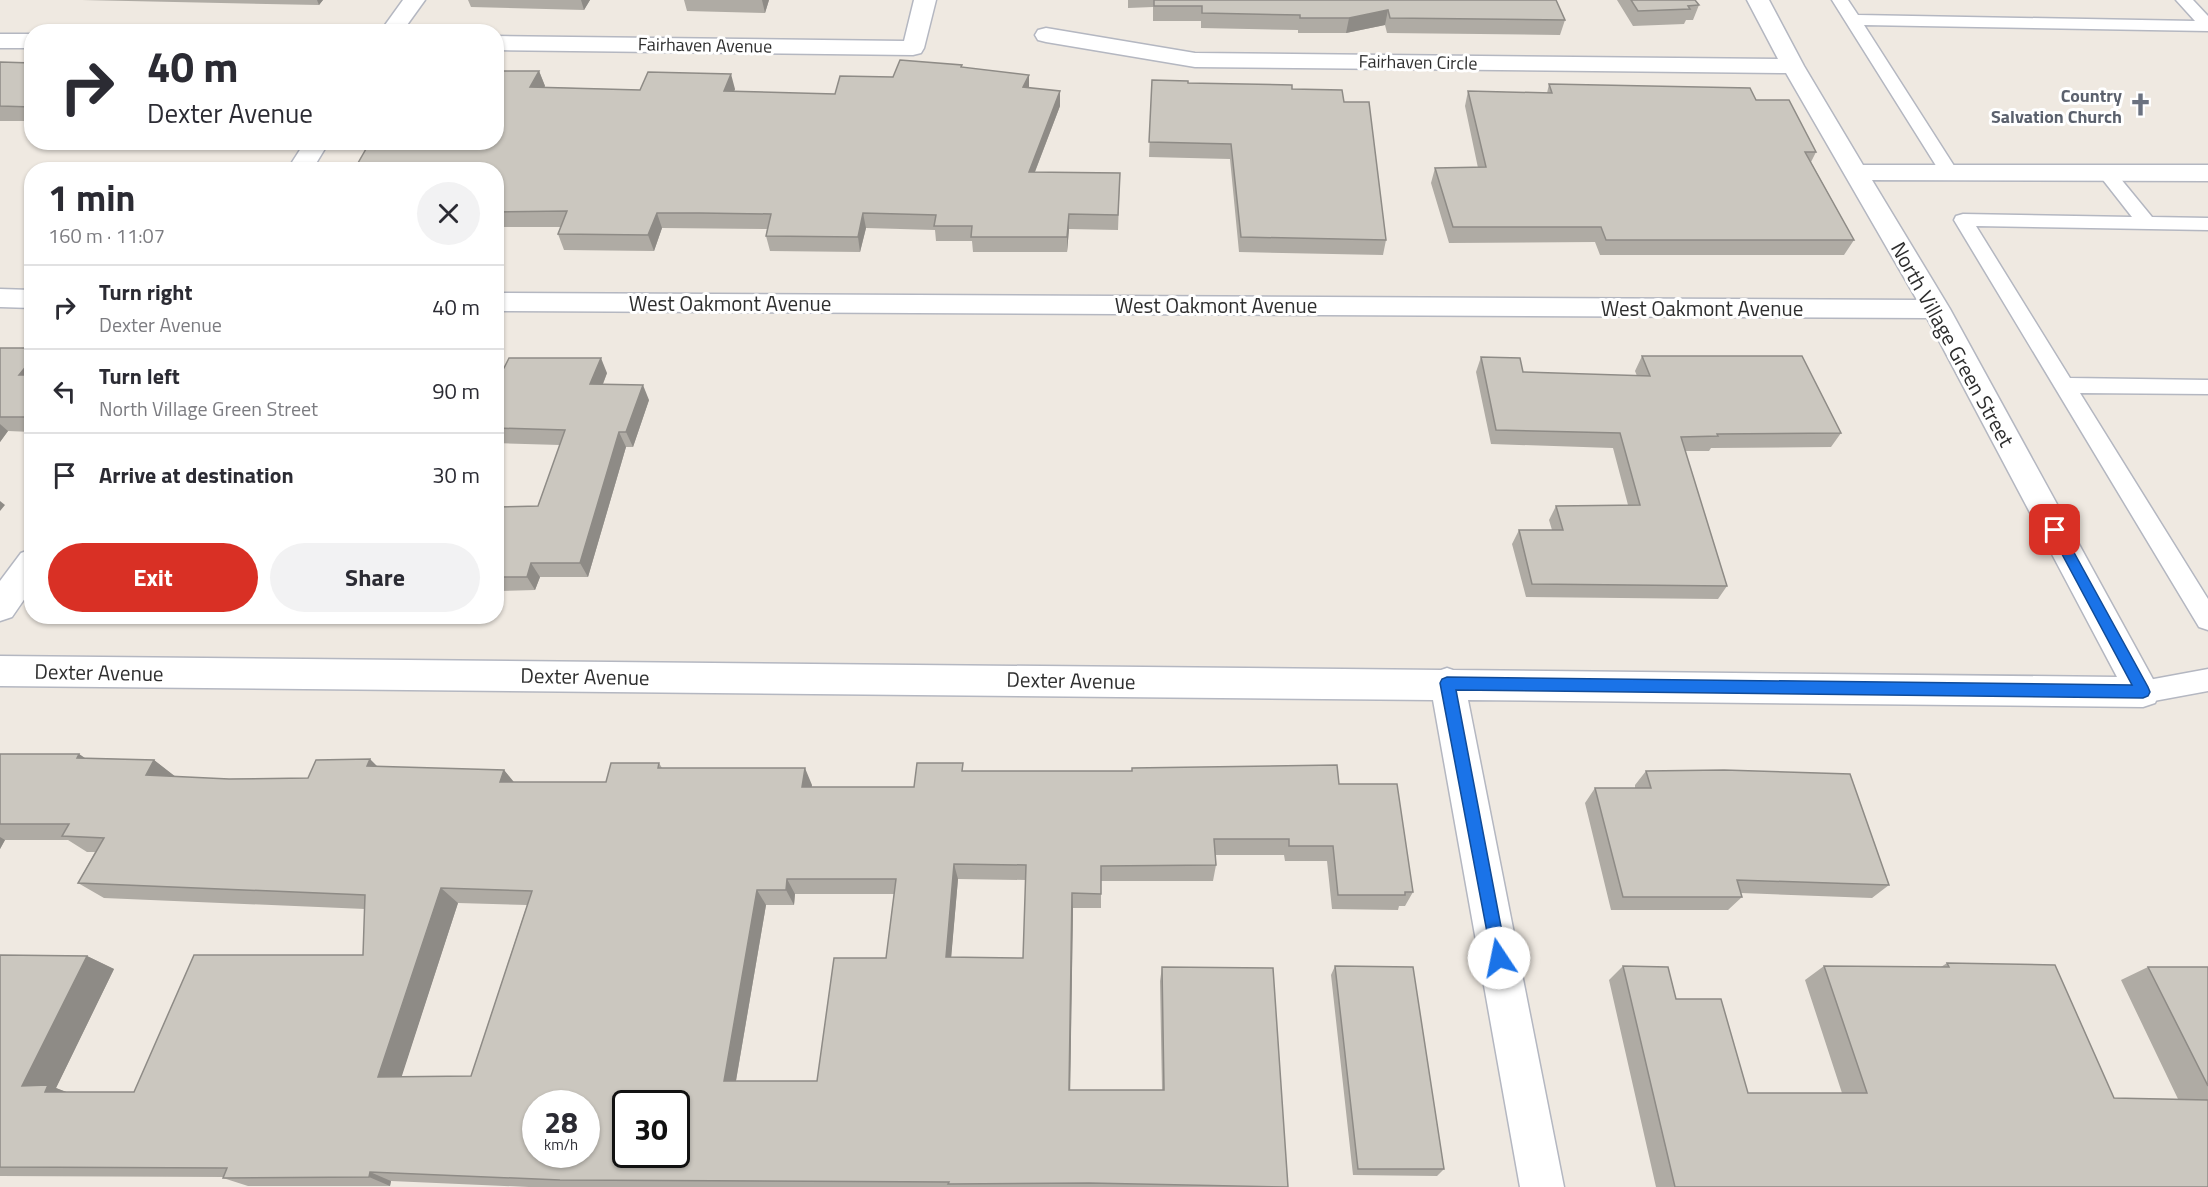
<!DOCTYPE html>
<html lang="en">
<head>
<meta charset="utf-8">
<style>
  :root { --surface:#fff; --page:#f2f2f3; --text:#2b2b33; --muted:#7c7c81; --line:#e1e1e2; --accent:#d93025 }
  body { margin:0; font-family:"Titillium Web",sans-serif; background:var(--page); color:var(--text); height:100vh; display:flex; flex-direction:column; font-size:22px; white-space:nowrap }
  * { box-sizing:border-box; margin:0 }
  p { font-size:20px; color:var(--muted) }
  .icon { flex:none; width:33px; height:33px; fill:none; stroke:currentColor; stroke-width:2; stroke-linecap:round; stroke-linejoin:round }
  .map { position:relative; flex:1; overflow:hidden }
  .panel { position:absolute; left:24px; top:162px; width:480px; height:462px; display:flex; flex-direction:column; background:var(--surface); border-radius:24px; box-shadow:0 2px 4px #0004 }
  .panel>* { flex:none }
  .top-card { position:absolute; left:24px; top:24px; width:480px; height:126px; border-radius:24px; box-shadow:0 2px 4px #0004; background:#fff; color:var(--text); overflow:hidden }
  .speed { position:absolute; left:522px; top:1090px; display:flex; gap:12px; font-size:30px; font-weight:700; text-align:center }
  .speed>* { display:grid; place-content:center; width:78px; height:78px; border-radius:50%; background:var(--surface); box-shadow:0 2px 4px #0004; line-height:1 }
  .speed small { font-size:15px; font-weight:400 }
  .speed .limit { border:3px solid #111; border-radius:9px; background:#fff; color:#111 }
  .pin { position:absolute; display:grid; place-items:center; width:51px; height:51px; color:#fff; margin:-26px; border-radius:12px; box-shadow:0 3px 9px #0006 }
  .me { position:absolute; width:66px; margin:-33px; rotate:349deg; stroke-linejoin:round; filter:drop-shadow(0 0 4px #0008) }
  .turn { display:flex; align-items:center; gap:21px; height:126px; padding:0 24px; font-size:27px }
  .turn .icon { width:78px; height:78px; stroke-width:2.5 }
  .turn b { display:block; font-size:42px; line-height:51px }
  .round { display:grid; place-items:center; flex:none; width:63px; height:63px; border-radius:32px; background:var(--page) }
  .overview { display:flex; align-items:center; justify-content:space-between; height:102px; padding:0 24px }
  h1 { font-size:36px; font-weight:700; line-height:45px }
  .primary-button { display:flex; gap:12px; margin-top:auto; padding:12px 24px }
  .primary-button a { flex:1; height:69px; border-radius:36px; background:var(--accent); color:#fff; font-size:24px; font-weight:700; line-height:69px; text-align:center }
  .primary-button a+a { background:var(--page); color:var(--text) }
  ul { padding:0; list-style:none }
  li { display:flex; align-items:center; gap:18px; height:84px; padding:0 24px; border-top:2px solid var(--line) }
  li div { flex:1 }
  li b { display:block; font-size:22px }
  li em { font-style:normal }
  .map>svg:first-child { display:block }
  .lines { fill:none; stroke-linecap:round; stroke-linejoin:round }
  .lane-casing { stroke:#b4b7c1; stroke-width:3 }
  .street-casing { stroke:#b4b7c1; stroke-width:3 }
  .secondary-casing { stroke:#b4b7c1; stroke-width:3 }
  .lane { fill:#fff; fill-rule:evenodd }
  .street { fill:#fff; fill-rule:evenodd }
  .secondary { fill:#fff; fill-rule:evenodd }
  .wall { fill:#afaba4; fill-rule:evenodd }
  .shaded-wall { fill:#8e8b86 }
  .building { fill:#cbc7bf; stroke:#8e8b86; stroke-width:1.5; fill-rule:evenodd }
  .route { fill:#1a73e8; stroke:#114b97; stroke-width:1.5 }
  .labels { text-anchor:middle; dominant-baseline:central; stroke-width:6; stroke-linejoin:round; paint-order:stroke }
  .far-street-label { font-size:18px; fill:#2e2e2e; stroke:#fff }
  .far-worship-label { font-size:18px; font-weight:bold; fill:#5b616d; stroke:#fff; text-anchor:end }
  .street-label { font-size:21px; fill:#2e2e2e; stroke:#fff }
</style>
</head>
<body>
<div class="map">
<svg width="2208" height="1187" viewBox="0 0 2208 1187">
  <rect width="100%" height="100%" fill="#efe9e1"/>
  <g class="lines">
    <defs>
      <path id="lane" d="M1832 0H1848L1858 15 2195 21 2176 0H2193L2208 16V31L1864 25 1958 172 1955 176H1943L1940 172Z
        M2105 166 2111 167 2152 217 2208 218V230L1976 226 2070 378 2208 380V394L2080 393 2208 599V630L2199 627 1954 220 1956 216 1963 214 2132 217 2096 171 2099 167Z
        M2208 669V691L2143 703 2134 700 2130 692 2134 684 2143 681Z"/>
      <path id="street" d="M914 0H936L924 48 921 53 913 55 496 50V36L904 41Z
        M1747 0H1769L1804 66 1863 165H2208V181L1872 180 1950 309 2160 692 2155 703 2143 707 1468 700 1564 1187H1520L1433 700 0 686V656L1441 670 1447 668 1453 670 2117 677 1927 318 496 311V293L1917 300 1786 73 1195 67 1046 42 1038 40 1035 35 1038 30 1046 28 1195 53 1778 59Z
        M0 34H32V48H0Z
        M0 289 32 290V308L0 307Z"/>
      <path id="secondary" d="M403 0H425L402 32H380Z
        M305 142H329L312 170H287Z
        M32 549V588L12 617 0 621V581L21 553Z"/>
    </defs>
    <!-- lane casing -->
    <use href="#lane" class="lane-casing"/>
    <!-- street casing -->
    <use href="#street" class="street-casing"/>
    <!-- secondary casing -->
    <use href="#secondary" class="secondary-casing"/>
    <!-- lane -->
    <use href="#lane" class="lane"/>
    <!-- street -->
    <use href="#street" class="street"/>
    <!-- secondary -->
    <use href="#secondary" class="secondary"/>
  </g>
  <!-- wall -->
  <path class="wall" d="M82 0H323L319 5Z
    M468 0H590L584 10 471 7Z
    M684 0H769L765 13 687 11Z
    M1128 0H1556L1565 20 1560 35 1387 33 1385 25 1346 33H1298V30L1201 28V21H1153V7L1128 8Z
    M1617 0H1695L1699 5 1693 20H1686L1684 24 1633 26Z
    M0 62 32 63V121H0Z
    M962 65V67L1029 88 1060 91V106L1035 172 1120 173 1118 230 1069 229 1067 252H973L972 241H936L935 230 866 228 860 252 770 251 766 236 767 229 662 228 654 251 564 250 558 234 561 227H496V170L539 71 545 86 544 87 640 90 735 89 734 92 835 94 893 77Z
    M1152 80 1188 83 1292 89 1386 240 1383 255 1239 252 1230 159 1149 157Z
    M1549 84 1756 100 1816 152 1811 162 1854 240 1844 255H1600L1595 242 1449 243 1431 183 1435 168H1478L1465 106 1468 91 1547 93Z
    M0 348 32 359V432L8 431 0 442Z
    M1642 356 1841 433 1831 447 1711 448 1709 451H1685L1727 586 1718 599 1526 597 1512 544 1519 530H1552L1549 520 1556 506 1628 505 1613 448 1491 444 1476 372 1481 357 1523 372 1637 376 1635 371Z
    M496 368 607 373 603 384 649 400 633 447H626L588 577H540L535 590 496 591V507L538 506 560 445 496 443Z
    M0 754H79L85 758 154 760 175 777 229 779 308 778 378 767 504 770 513 782H606L659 763 662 768 812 785 811 787H914L964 771 1339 784 1413 892 1405 906H1399L1398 910 1332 909 1327 861H1285L1284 855H1215L1216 865 1213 881H1101V908H1073L1070 1090H1162L1160 981 1162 967 1288 1187H529L391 1181 390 1186H248L223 1178 224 1177 0 1176V955L87 956 114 969 56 1088 66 1092H134L363 955 365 909 104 898 78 883 95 852H87L68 840H5L0 849ZM958 879 1026 880 1023 958 951 957ZM795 894H894L886 958 817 1081H736L766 905H794ZM458 903 527 905 471 1076 401 1077Z
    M1646 771 1889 885 1872 898 1741 893 1742 897 1728 910H1611L1585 803 1595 788H1635V785Z
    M1947 963 2114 1098 2178 1099 2121 980 2148 967H2208V1187H1656L1609 980 1623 966 1676 999 1748 1093H1842L1805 980 1824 966 1941 967Z
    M1335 966 1444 1169 1437 1176 1353 1175 1331 975Z"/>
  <!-- shaded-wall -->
  <path class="shaded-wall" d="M317 0H323L319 5Z
    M581 0H590L584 10Z
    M762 0H769L765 13Z
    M1388 10 1385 25 1346 33 1349 18Z
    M539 71 545 86 536 102 530 87Z
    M731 74 735 89 728 106 724 91Z
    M1029 75V90L1023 87Z
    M1060 91V106L1029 187V172Z
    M657 213 662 228 654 251 648 235Z
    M863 213 866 228 860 252 858 237Z
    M1069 214V229L1067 252V237Z
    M601 358 607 373 597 399 590 384Z
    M32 359V388L19 375Z
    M643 385 649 400 633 447 626 432Z
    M0 424 8 431 0 442Z
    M619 432 626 447 588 577 580 563Z
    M0 501 5 505 0 511Z
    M531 563 540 577 535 590 527 577Z
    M79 754 103 771 77 758Z
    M370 759 387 776 367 766Z
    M154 760 176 777 146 775Z
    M805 768 812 785 809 803 802 787Z
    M504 770 518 787 500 782Z
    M0 837 5 840 0 849Z
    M954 864 958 879 950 971 946 957Z
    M787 879 795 894 794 905 786 890Z
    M441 888 458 903 398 1088 378 1077Z
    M757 890 766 905 734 1092 724 1081Z
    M1072 893 1073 908 1070 1101 1069 1090Z
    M87 956 114 969 56 1088 77 1096 74 1103 22 1086Z
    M370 1172 391 1181 390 1186 369 1177Z"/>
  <!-- building -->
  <path class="building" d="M1154 0H1556L1565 20 1390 18 1388 10 1349 18H1300V15L1202 13V6H1154Z
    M1631 0H1695L1699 5 1688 6 1690 9 1638 11Z
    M900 60 962 65 961 67 1029 75 1023 87 1060 91 1029 172 1120 173 1118 215 1069 214 1067 237H971L972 226H934L936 215 863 213 858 237 766 236 771 214 700 213H657L648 235 558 234 567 211 496 212V170H354L370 142H496V71H539L530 87 640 90 648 72 731 74 724 91 835 94 840 76 893 77Z
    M0 62 32 63V107L0 106Z
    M1152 80 1188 81V83L1292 85V89L1342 90 1344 102H1369L1386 240 1241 237 1231 144 1149 142Z
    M1549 84 1750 88 1756 100H1789L1816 152H1805L1854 240H1606L1601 227H1453L1435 168 1486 167 1468 91 1552 93Z
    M0 348H32V359L19 375H32V417H0Z
    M1642 356H1802L1841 433 1717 434 1718 436 1681 437 1727 586 1532 584 1519 530H1563L1556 506 1640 505 1620 433 1496 430 1481 357 1520 358 1523 372 1650 376Z
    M509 358H601L590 384 643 385 626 432H619L580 563H531L527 577H496V507L538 506 565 430 496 428V368H504Z
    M0 754H79L77 758 154 760 146 775 229 779 308 778 316 760 370 759 367 766 504 770 500 782H606L611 763H659L658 768H805L802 787H914L917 763H963L962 771H1132V768L1337 765 1339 784H1397L1413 892H1405V895H1338L1333 846H1289V839H1214L1216 865 1101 866V894L1072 893 1069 1090H1164L1162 967 1273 968 1288 1187 1089 1183 948 1184 949 1182 560 1180 370 1172 369 1177 223 1178 227 1168 0 1167V955L87 956 22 1086 48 1085 45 1092H134L194 955H363L365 895 78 883 104 838 62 836 69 824H0ZM954 864 1026 865 1023 958 946 957ZM787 879H896L886 958H834L817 1081H724L757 890H786ZM441 888 532 891 471 1076 378 1077ZM536 1104H586V1155H536ZM626 1104H676V1155H626Z
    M1724 770 1850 774 1889 885 1737 880 1742 897H1623L1595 788H1651L1646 771Z
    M1947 963 2055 965 2114 1098 2208 1100V1187H1675L1623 966 1668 967 1676 999H1721L1748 1093H1867L1824 966 1949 967Z
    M1335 966 1413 967 1444 1169H1358Z
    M2148 967H2208V1086Z"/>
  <!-- route -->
  <path class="route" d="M2055 525 2060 527 2148 687 2150 692 2148 696 2143 698 1456 690 1507 958 1505 964 1499 966 1493 964 1440 683 1442 679 1447 677 2132 685 2049 530Z"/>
  <!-- icons -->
  <defs>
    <symbol id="church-bare" viewBox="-9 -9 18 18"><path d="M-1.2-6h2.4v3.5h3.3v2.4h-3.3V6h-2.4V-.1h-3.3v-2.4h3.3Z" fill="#6b7280" stroke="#fff" stroke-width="2.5" paint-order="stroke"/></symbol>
  </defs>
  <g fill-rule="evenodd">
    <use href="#church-bare" x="2124" y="88" width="33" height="33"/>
  </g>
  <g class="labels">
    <!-- far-street labels -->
    <g class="far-street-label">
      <text transform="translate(705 45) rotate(1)">Fairhaven Avenue</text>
      <text transform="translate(1418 62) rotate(1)">Fairhaven Circle</text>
    </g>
    <!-- far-worship labels -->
    <g class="far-worship-label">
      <text x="2122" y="95">Country<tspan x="2122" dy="21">Salvation Church</tspan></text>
    </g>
    <!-- street labels -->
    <g class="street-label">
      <text x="730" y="303">West Oakmont Avenue</text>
      <text x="1216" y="305">West Oakmont Avenue</text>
      <text x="1702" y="308">West Oakmont Avenue</text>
      <text transform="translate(1953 344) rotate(61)">North Village Green Street</text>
      <text transform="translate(99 672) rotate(1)">Dexter Avenue</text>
      <text transform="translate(585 676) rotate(1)">Dexter Avenue</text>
      <text transform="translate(1071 680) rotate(1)">Dexter Avenue</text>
    </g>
  </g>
</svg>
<div class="speed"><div>28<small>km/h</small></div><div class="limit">30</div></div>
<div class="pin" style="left:2055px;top:530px;background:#d93025"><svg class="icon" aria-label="arrive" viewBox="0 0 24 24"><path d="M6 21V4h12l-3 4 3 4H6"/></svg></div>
<svg class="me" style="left:1499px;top:958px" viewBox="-20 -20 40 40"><circle r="19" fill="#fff"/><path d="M0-13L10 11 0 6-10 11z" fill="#1a73e8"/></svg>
<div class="top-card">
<div class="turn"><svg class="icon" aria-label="right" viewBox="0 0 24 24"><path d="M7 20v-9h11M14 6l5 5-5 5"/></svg><div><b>40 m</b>Dexter Avenue</div></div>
</div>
<section class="panel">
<div class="overview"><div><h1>1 min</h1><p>160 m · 11:07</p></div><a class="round"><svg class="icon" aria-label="close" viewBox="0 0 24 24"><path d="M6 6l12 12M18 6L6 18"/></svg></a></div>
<ul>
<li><svg class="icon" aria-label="right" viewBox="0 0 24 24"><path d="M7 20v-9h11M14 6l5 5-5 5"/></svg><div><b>Turn right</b><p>Dexter Avenue</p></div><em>40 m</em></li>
<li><svg class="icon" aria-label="left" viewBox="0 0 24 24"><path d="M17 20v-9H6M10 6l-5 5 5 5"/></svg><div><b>Turn left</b><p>North Village Green Street</p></div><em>90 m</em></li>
<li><svg class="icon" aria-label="arrive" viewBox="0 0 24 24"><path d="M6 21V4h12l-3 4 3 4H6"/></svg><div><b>Arrive at destination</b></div><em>30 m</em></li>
</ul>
<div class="primary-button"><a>Exit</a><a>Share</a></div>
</section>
</div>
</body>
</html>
